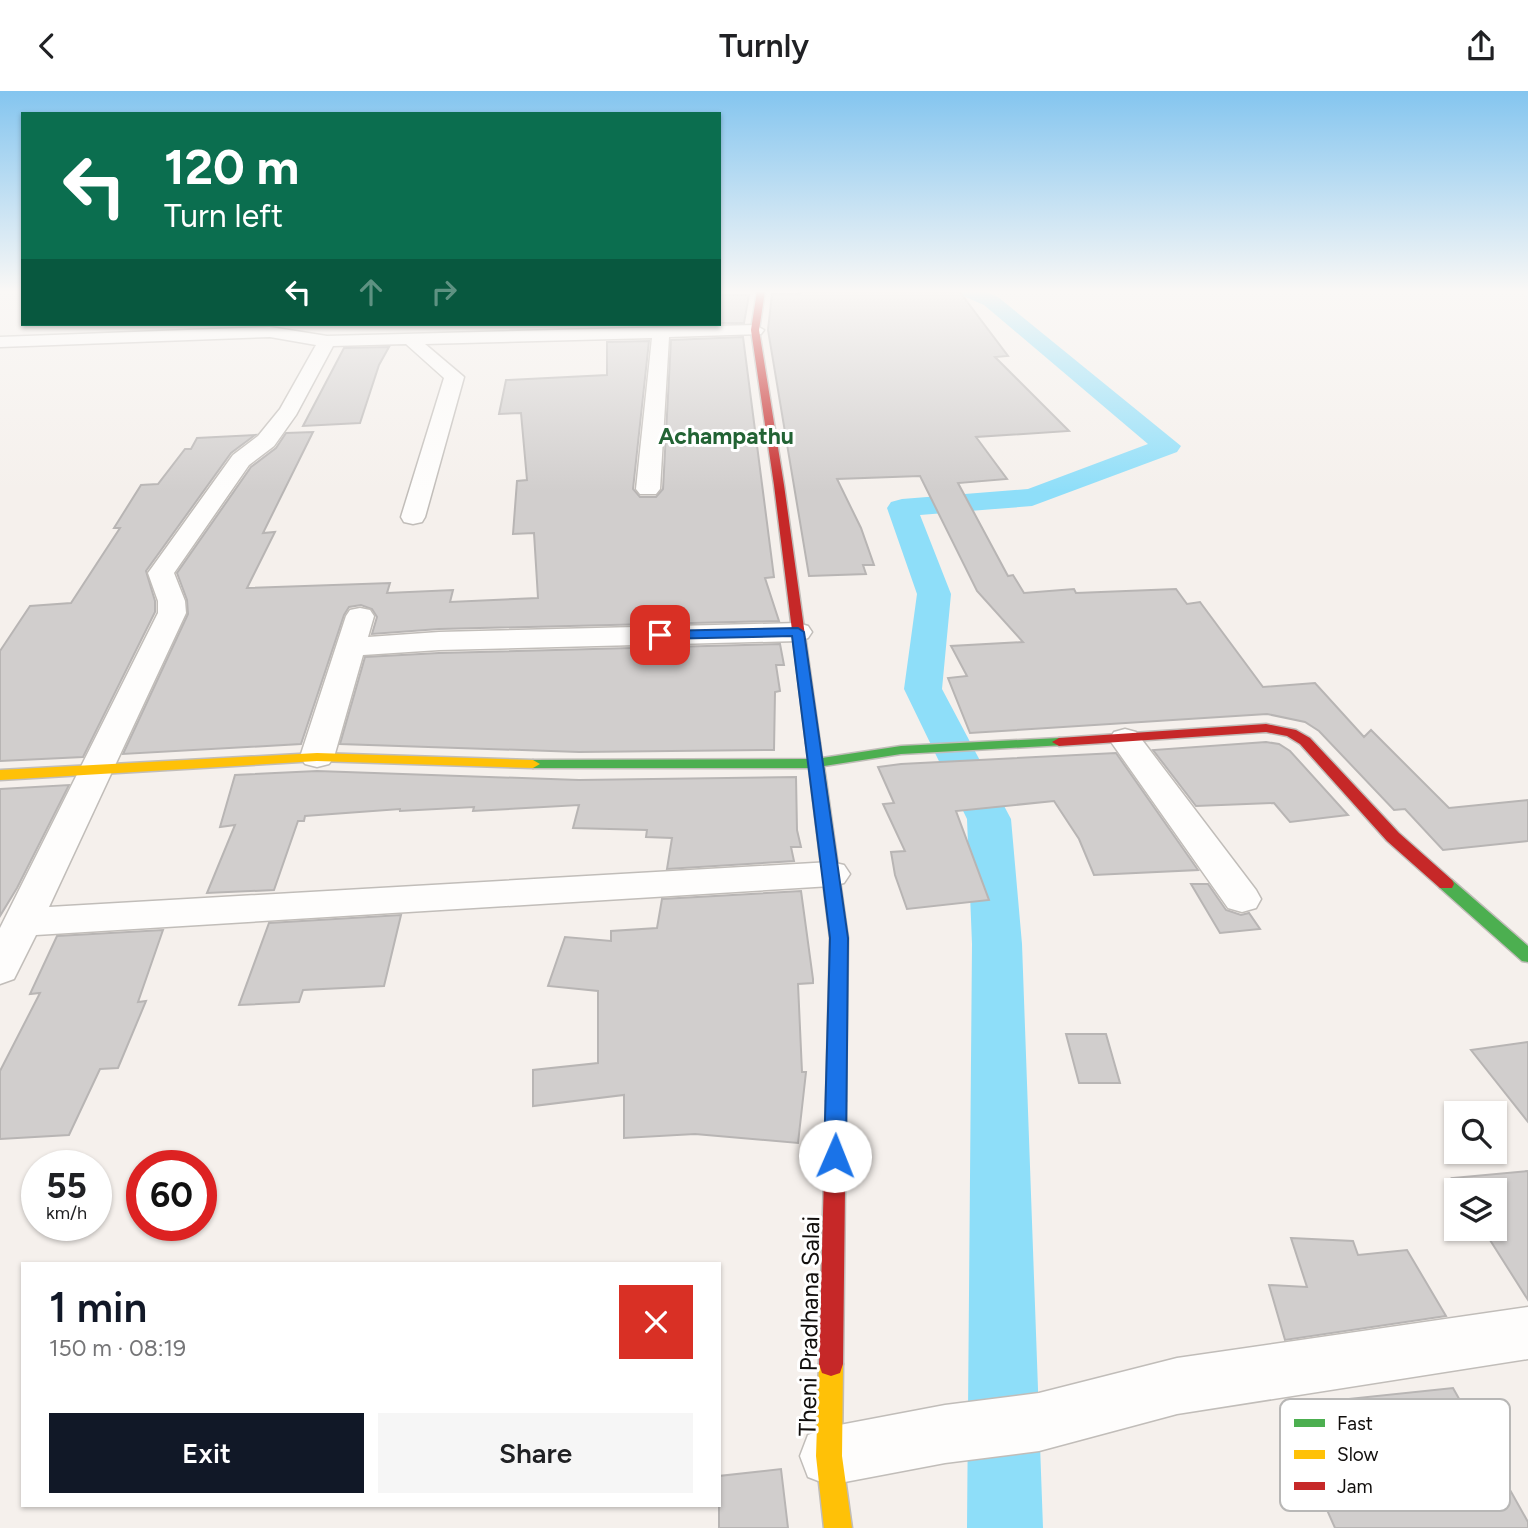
<!DOCTYPE html>
<html lang="en">
<head>
<meta charset="utf-8">
<style>
  :root { --surface:#fff; --page:#f6f6f6; --text:#202124; --muted:#757577; --accent:#111827 }
  body { margin:0; font-family:Figtree,sans-serif; background:var(--page); color:var(--text); height:100vh; display:flex; flex-direction:column; font-size:26px; white-space:nowrap }
  * { box-sizing:border-box; margin:0 }
  p { font-size:23px; color:var(--muted) }
  .icon { flex:none; width:38px; height:38px; fill:none; stroke:currentColor; stroke-width:2; stroke-linecap:round; stroke-linejoin:round }
  .map { position:relative; flex:1; overflow:hidden }
  .panel { position:absolute; left:21px; top:1171px; width:700px; height:245px; display:flex; flex-direction:column; background:var(--surface); border-radius:0px; box-shadow:0 2px 5px #0004 }
  .panel>* { flex:none }
  .guide { position:absolute; left:21px; top:21px; width:700px; height:214px; border-radius:0px; box-shadow:0 2px 5px #0004; background:#0b6e4f; color:#fff; overflow:hidden }
  .buttons { position:absolute; left:1444px; top:1010px; display:grid; gap:14px }
  .buttons a { display:grid; place-items:center; width:63px; height:63px; border-radius:0px; background:var(--surface); box-shadow:0 2px 5px #0004; font-size:35px }
  .speed { position:absolute; left:21px; top:1059px; display:flex; gap:14px; font-size:35px; font-weight:700; text-align:center }
  .speed>* { display:grid; place-content:center; width:91px; height:91px; border-radius:50%; background:var(--surface); box-shadow:0 2px 5px #0004; line-height:1 }
  .speed small { font-size:18px; font-weight:400 }
  .speed .limit { border:10px solid #d22; background:#fff; color:#111 }
  .pin { position:absolute; display:grid; place-items:center; width:60px; height:60px; color:#fff; margin:-30px; border-radius:14px; box-shadow:0 4px 10px #0006 }
  .me { position:absolute; width:77px; margin:-38px; rotate:1deg; stroke-linejoin:round; filter:drop-shadow(0 0 5px #0008) }
  .turn { display:flex; align-items:center; gap:24px; height:147px; padding:0 28px; font-size:32px }
  .turn .icon { width:91px; height:91px; stroke-width:2.5 }
  .turn b { display:block; font-size:49px; line-height:60px }
  .lanes { display:flex; align-items:center; height:66px; padding:0 28px; background:#0003; justify-content:center; gap:35px; direction:ltr }
  .lanes .off { opacity:.35 }
  .round { display:grid; place-items:center; flex:none; width:74px; height:74px; border-radius:0px; background:var(--page) }
  .summary { display:flex; align-items:center; justify-content:space-between; height:119px; padding:0 28px }
  h1 { font-size:42px; font-weight:600; line-height:52px; color:var(--accent) }
  .button { display:flex; gap:14px; margin-top:auto; padding:14px 28px }
  .button a { flex:1; height:80px; border-radius:0px; background:var(--accent); color:#fff; font-size:28px; font-weight:600; line-height:80px; text-align:center }
  .button a+a { background:var(--page); color:var(--text) }
  header { display:flex; justify-content:space-between; align-items:center; height:91px; padding:0 28px; background:var(--surface); font-size:32px; font-weight:600 }
  .map>svg:first-child { display:block }
  .lines { fill:none; stroke-linecap:round; stroke-linejoin:round }
  .canal { fill:#8edef9; fill-rule:evenodd }
  .building { fill:#d1cecd; stroke:#b8b5b4; stroke-width:2 }
  .street-casing { stroke:#c1bdb9; stroke-width:3 }
  .fast-casing { stroke:#c1bdb9; stroke-width:3 }
  .slow-casing { stroke:#c1bdb9; stroke-width:3 }
  .jam-casing { stroke:#c1bdb9; stroke-width:3 }
  .street { fill:#fefdfc; fill-rule:evenodd }
  .fast { fill:#4caf50; fill-rule:evenodd }
  .slow { fill:#ffc107; fill-rule:evenodd }
  .jam { fill:#c62828; fill-rule:evenodd }
  .route { fill:#1a73e8; stroke:#114b97; stroke-width:2 }
  .labels { text-anchor:middle; dominant-baseline:central; stroke-width:6; stroke-linejoin:round; paint-order:stroke }
  .far-quarter-label { font-size:23px; font-weight:bold; fill:#226334; stroke:#fff }
  .street-label { font-size:24px; fill:#120f0d; stroke:#fff }
  .key { fill:#fff; stroke:#b8b7b6; stroke-width:2 }
  .key-label { font-size:19px; fill:#120f0d }
</style>
</head>
<body>
<header><svg class="icon" aria-label="back" viewBox="0 0 24 24"><path d="M15 5l-7 7 7 7"/></svg>Turnly<svg class="icon" aria-label="share" viewBox="0 0 24 24"><path d="M12 15V3M7 8l5-5 5 5M5 13v7h14v-7"/></svg></header>
<div class="map">
<svg width="1528" height="1437" viewBox="0 0 1528 1437">
  <rect width="100%" height="100%" fill="#f5f0ec"/>
  <g class="lines">
    <!-- canal -->
    <path class="canal" d="M958 200H984L998 206 1181 355 1177 361 1032 415 920 424 951 503 942 598 1011 728 1022 853 1043 1437H967L972 853 967 728 904 598 917 503 887 417 891 411 902 408 1028 398 1148 353 984 214 961 204Z"/>
  </g>
  <!-- building -->
  <path class="building" d="M799 200H959L1008 265 995 266 1069 340 976 346 1007 388 958 392 1008 485 1013 484 1024 502 1074 498 1076 502 1176 498 1187 513 1200 511 1263 596 1315 592 1364 646 1371 639 1449 717 1528 709V750L1443 759 1405 718 1394 719 1319 640 1305 631 1267 623 970 642 948 587 967 585 951 555 1023 551 977 500 920 385 837 388 861 437 874 474H863L866 483 809 485 768 239 772 203H800Z
    M719 204H749L744 232H719Z
    M743 246 774 486 765 487 779 530 439 538 372 543 377 526 372 518 361 514 349 516 344 524 301 653 123 663 188 523 187 509 177 482 251 376 276 357 286 342 313 341 263 442 275 441 247 497 390 492 387 502 453 499 450 511 538 507 534 442 513 443 517 390 527 389 521 322 499 323 506 289 607 284V251L649 250 633 398 640 406H656L663 398 671 249Z
    M389 256 379 274 360 332 303 335 344 257Z
    M255 344 231 362 146 480 155 510V521L83 666 0 670V560L30 515 71 512 120 437H114L141 394 158 393 185 358H191L197 347Z
    M780 553 784 574H776L780 600 775 601 774 659 579 661 340 653 365 566 439 562Z
    M1266 651 1279 653 1290 660 1348 724 1290 731 1274 712 1196 715 1153 659Z
    M1116 662 1198 779 1094 784 1079 748 1054 710 956 720 989 809 907 818 895 784 891 761 905 760 883 713 894 712 878 676 901 673Z
    M317 680 579 689 796 686 797 739 801 756H791L794 770 667 778 672 747 646 746 647 739 573 737 579 714 473 720 474 716 400 720V718L305 725 304 730H298L274 799 207 802 235 734 220 736 235 684Z
    M69 694 17 797 0 825V698Z
    M1191 793H1208L1226 819 1241 824 1249 822 1260 838 1220 842Z
    M801 800 813 888V892L798 893 802 981H806L798 1052 695 1043 624 1047V1004L533 1015V979L598 972V900L548 895 565 846 611 850V840L657 837 662 808Z
    M401 824 384 895 303 899 299 911 239 914 269 832Z
    M163 839 138 911 146 910 118 977 100 978 69 1044 0 1048V980L40 902 30 903 57 845Z
    M1066 943H1106L1120 992H1079Z
    M1528 951V1031L1471 959Z
    M1528 1080V1209L1483 1138H1494V1099H1459L1452 1087Z
    M1291 1147 1353 1150 1358 1164 1407 1159 1446 1225 1285 1249 1269 1194 1307 1196Z
    M1453 1297 1528 1431V1437H1335L1281 1315Z
    M781 1378 788 1437H719V1385Z"/>
  <g class="lines">
    <defs>
      <path id="street" d="M755 234 764 239 761 243 669 246 660 398 656 403H640L636 398 652 247 425 253 464 286 425 426 422 431 413 433 404 431 401 426 444 287 406 253 333 255 296 324 274 355 249 374 174 482 185 510 186 522 49 816 831 771 844 774 850 783 844 792 831 795 36 844 14 888 0 893V837L158 522V510L148 482 233 364 258 345 280 318 316 254 270 246 0 256V246L270 236 327 245Z
        M360 517 370 519 374 525 368 546 439 541 798 532 808 535 812 541 808 547 798 550 439 559 363 564 334 666 329 673 317 676 305 673 300 666 346 525 350 519Z
        M1125 638 1136 641 1256 799 1261 808 1256 817 1242 821 1228 817 1109 648 1114 641Z
        M1528 1216V1268L1177 1323 1039 1360 945 1372 829 1394 808 1386 800 1365 808 1344 829 1336 945 1314 1039 1302 1177 1267Z"/>
      <path id="fast" d="M1059 647 1064 648 1066 651 1064 654 901 663 824 675 848 847 846 1010 843 1016 836 1018 829 1016 826 1010 830 847 809 677H533L526 673 533 669 808 668 806 652 813 648 820 652 822 667 901 655Z
        M1446 787 1452 789 1528 855V871L1522 870 1440 797 1438 793 1440 789Z"/>
      <path id="slow" d="M317 662 533 669 540 673 533 677 317 670 0 689V679Z
        M831 1261 840 1264 843 1273 842 1365 852 1437H824L816 1365 819 1273 822 1264Z"/>
      <path id="jam" d="M757 200H765L759 239 784 394 820 652 813 656 806 652 774 394 751 239Z
        M1266 633 1296 639 1310 647 1399 742 1452 789 1454 793 1452 797H1440L1387 750 1300 653 1287 645 1266 641 1059 655 1052 651 1059 647Z
        M836 1002 843 1004 846 1010 843 1273 840 1282 831 1285 822 1282 819 1273 826 1010 829 1004Z"/>
    </defs>
    <!-- street casing -->
    <use href="#street" class="street-casing"/>
    <!-- fast casing -->
    <use href="#fast" class="fast-casing"/>
    <!-- slow casing -->
    <use href="#slow" class="slow-casing"/>
    <!-- jam casing -->
    <use href="#jam" class="jam-casing"/>
    <!-- street -->
    <use href="#street" class="street"/>
    <!-- fast -->
    <use href="#fast" class="fast"/>
    <!-- slow -->
    <use href="#slow" class="slow"/>
    <!-- jam -->
    <use href="#jam" class="jam"/>
  </g>
  <!-- sky -->
  <linearGradient id="sky" x2="0" y2="1"><stop stop-color="#84c5ef"/><stop offset="0.5" stop-color="#faf8f6"/><stop offset="1" stop-color="#faf8f6" stop-opacity="0"/></linearGradient>
  <rect width="1528" height="401" fill="url(#sky)"/>
  <!-- route -->
  <path class="route" d="M798 537 804 541 848 847 846 1065 843 1072 835 1074 827 1072 824 1065 830 847 792 545 660 548 654 544 660 540Z"/>
  <g class="labels">
    <!-- far-quarter labels -->
    <g class="far-quarter-label">
      <text x="726" y="345">Achampathu</text>
    </g>
    <!-- street labels -->
    <g class="street-label">
      <text transform="translate(809 1235) rotate(-89)">Theni Pradhana Salai</text>
    </g>
  </g>
  <!-- legend -->
  <rect x="1280" y="1308" width="230" height="112" rx="10" class="key"/>
  <rect x="1294" y="1328" width="31" height="8" fill="#4caf50"/>
  <rect x="1294" y="1359" width="31" height="9" fill="#ffc107"/>
  <rect x="1294" y="1391" width="31" height="8" fill="#c62828"/>
  <g class="key-label">
    <text x="1337" y="1339">Fast</text>
    <text x="1337" y="1370">Slow</text>
    <text x="1337" y="1402">Jam</text>
  </g>
</svg>
<div class="buttons">
<a><svg class="icon" aria-label="search" viewBox="0 0 24 24"><circle cx="10" cy="10" r="6"/><path d="M15 15l6 6"/></svg></a>
<a><svg class="icon" aria-label="layers" viewBox="0 0 24 24"><path d="M12 4l9 5-9 5-9-5zM3 14l9 5 9-5"/></svg></a>
</div>
<div class="speed"><div>55<small>km/h</small></div><div class="limit">60</div></div>
<div class="pin" style="left:660px;top:544px;background:#d93025"><svg class="icon" aria-label="arrive" viewBox="0 0 24 24"><path d="M6 21V4h12l-3 4 3 4H6"/></svg></div>
<svg class="me" style="left:835px;top:1065px" viewBox="-20 -20 40 40"><circle r="19" fill="#fff"/><path d="M0-13L10 11 0 6-10 11z" fill="#1a73e8"/></svg>
<div class="guide">
<div class="turn"><svg class="icon" aria-label="left" viewBox="0 0 24 24"><path d="M17 20v-9H6M10 6l-5 5 5 5"/></svg><div><b>120 m</b>Turn left</div></div>
<div class="lanes"><svg class="icon" aria-label="left" viewBox="0 0 24 24"><path d="M17 20v-9H6M10 6l-5 5 5 5"/></svg><svg class="icon off" aria-label="ahead" viewBox="0 0 24 24"><path d="M12 20V5M6 11l6-6 6 6"/></svg><svg class="icon off" aria-label="right" viewBox="0 0 24 24"><path d="M7 20v-9h11M14 6l5 5-5 5"/></svg></div>
</div>
<section class="panel">
<div class="summary"><div><h1>1 min</h1><p>150 m · 08:19</p></div><a class="round" style="background:#d93025;color:#fff"><svg class="icon" aria-label="close" viewBox="0 0 24 24"><path d="M6 6l12 12M18 6L6 18"/></svg></a></div>
<div class="button"><a>Exit</a><a>Share</a></div>
</section>
</div>
</body>
</html>
